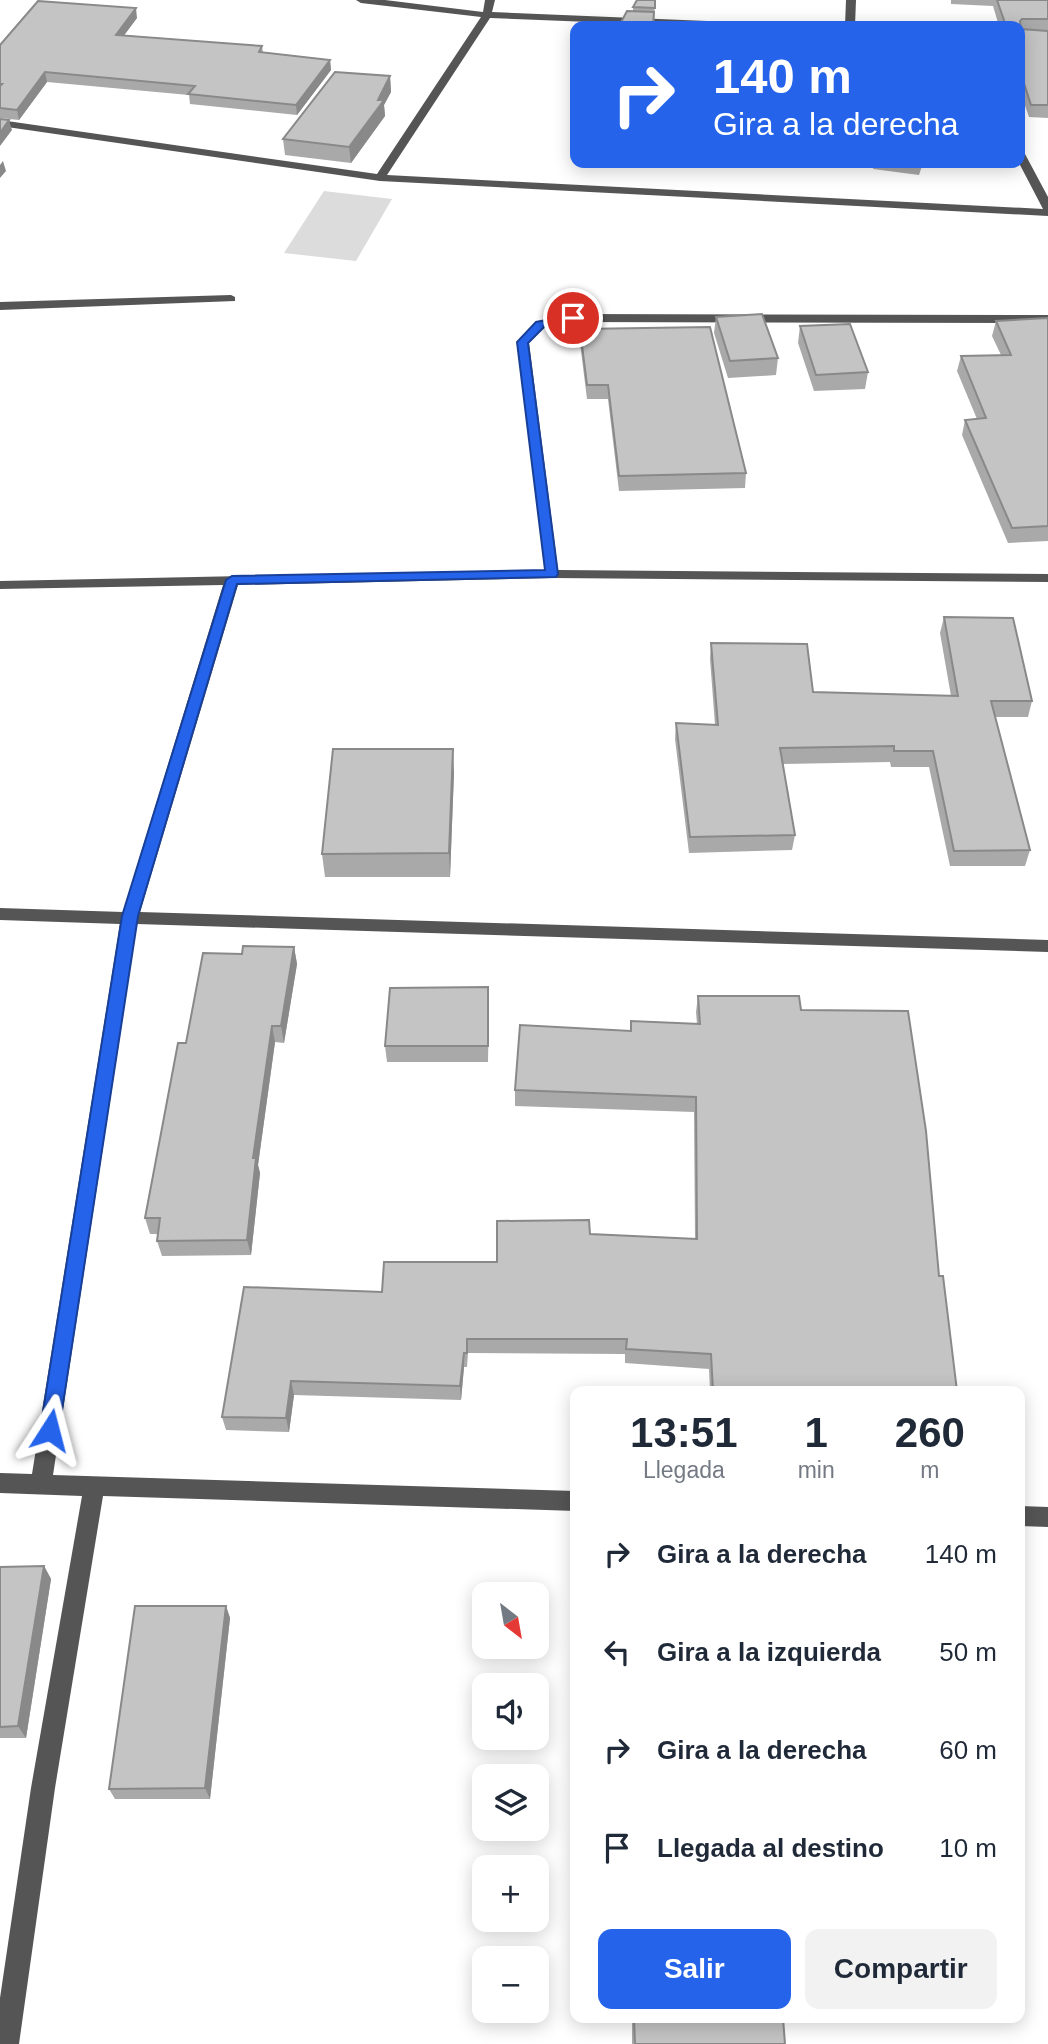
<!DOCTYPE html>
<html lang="es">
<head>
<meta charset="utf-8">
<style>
  :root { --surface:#fff; --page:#f2f2f3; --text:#1f2937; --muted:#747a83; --accent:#2563eb }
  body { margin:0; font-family:Helvetica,sans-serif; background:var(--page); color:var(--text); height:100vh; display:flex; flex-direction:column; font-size:26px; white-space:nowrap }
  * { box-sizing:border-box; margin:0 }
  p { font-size:23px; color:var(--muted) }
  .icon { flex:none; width:38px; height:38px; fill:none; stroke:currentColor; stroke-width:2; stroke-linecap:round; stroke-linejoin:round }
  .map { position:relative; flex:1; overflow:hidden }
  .details { position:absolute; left:570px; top:1386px; width:455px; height:637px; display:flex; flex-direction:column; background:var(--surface); border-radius:14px; box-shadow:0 4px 18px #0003 }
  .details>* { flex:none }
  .top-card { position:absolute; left:570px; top:21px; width:455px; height:147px; border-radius:14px; box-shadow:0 4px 18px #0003; background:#2563eb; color:#fff; overflow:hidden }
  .needle { width:46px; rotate:149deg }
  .controls { position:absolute; left:472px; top:1582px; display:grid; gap:14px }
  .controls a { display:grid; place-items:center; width:77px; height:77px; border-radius:14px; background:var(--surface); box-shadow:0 4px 18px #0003; font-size:35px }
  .pin { position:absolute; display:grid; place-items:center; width:60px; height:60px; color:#fff; margin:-30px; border:4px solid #fff; border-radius:50%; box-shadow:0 2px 7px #0007 }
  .me { position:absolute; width:77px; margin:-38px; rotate:9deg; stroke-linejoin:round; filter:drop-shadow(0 0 5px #0008) }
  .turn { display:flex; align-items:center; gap:24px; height:147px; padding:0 28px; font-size:32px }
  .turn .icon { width:91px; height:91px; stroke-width:2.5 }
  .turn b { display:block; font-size:49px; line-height:60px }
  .eta { display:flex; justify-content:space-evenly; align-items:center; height:119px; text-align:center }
  .eta b { font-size:42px; font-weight:700; line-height:49px }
  .button { display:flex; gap:14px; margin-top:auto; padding:14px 28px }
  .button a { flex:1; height:80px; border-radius:14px; background:var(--accent); color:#fff; font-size:28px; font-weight:700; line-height:80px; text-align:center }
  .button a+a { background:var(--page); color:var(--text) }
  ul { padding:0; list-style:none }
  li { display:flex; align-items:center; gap:21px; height:98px; padding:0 28px }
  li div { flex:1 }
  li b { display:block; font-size:26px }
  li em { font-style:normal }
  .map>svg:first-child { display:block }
  .green { fill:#dcdcdc }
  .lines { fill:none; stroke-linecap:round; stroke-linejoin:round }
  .minor { fill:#555; fill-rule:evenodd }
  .wall { fill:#a9a9a9 }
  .shaded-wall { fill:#898989 }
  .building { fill:#c4c4c4; stroke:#898989; stroke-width:2 }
  .route { fill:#2563eb; stroke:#184099; stroke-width:2 }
</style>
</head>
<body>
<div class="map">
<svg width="1048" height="2044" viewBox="0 0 1048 2044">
  <rect width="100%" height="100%" fill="#fff"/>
  <!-- green -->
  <path class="green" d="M324 191 392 199 356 261 284 253Z"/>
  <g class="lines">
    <!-- minor -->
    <path class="minor" d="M356 0H385L483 12 485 0H495L492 12 755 23 760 26H691L490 18 387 175 1043 209 1019 163 1020 151 1025 154 1048 197V216L380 181 0 126V120L377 174 481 17 361 3Z
      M846 0H856L855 26H845Z
      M231 295 235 297V301L0 310V302Z
      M573 314 1048 315V323L573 322 544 328 529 343 558 570 1048 574V582L552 578 238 585 140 912 1048 940V952L137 924 53 1475 576 1491V1511L103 1496 55 1788 19 2044H0V1998L31 1788 82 1496 0 1493V1473L32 1474 120 924 0 920V908L123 912 223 585 0 589V581L545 570 517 342 536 322Z
      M1020 1506 1048 1507V1527L1020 1526Z"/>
  </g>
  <!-- wall -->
  <path class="wall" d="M655 0 654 26 633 11V7Z
    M951 0H1048V118L1029 117 1020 91V26H999L993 6 951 4Z
    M137 18 124 35 262 46 263 52 330 60 331 70 297 115 190 104 189 95 47 82 19 120 0 118V45Z
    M390 76 391 92 384 105 385 116 351 163 285 155 283 139Z
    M874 163H923L919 175 873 169Z
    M716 317 778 358 776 375 728 378 714 333Z
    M1048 318V541L1008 543 962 435 965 420 977 419 957 371 961 356 1001 355 992 336 996 321Z
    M800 326 868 372 865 389 814 391 798 343Z
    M580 329 746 473 745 488 619 491 608 399H587L580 343Z
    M944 617 1032 701 1028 717H995L1030 850 1025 866H950L929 767H891L890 762 783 764 795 835 792 850 689 853 675 739 676 723 715 725 710 659 711 643 813 692 951 696 940 633Z
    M454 772 450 877H325L322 854Z
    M294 947 297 964 284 1043 275 1042 258 1165 260 1173 251 1255 162 1256 157 1241 158 1234H150L145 1218 186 1043 242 954Z
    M698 996 801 1010 939 1276 957 1391H710L709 1369 625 1363V1354L468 1353 467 1367H464L461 1400 294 1395 289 1432 226 1430 222 1417 382 1292 497 1262 590 1234 695 1239 694 1112 515 1106V1090L631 1031 697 1024 696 1012Z
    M489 1004 488 1062H387L385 1046Z
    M44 1566 51 1579 26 1738H0V1567Z
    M226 1606 230 1618 210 1799H115L109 1789Z
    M632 2018H783L785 2044H632Z"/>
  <!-- shaded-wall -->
  <path class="shaded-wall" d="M136 8 137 18 117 45 116 35Z
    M330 60 331 70 297 115 296 105Z
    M45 72 47 82 19 120 17 110Z
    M390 76 391 92 384 105 385 116 351 163 349 147Z
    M9 120 12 130 0 146V133Z
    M3 161 6 171 0 178V165Z
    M453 749 454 772 450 877 449 853Z
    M294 947 297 964 284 1043 281 1026Z
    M272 1026 275 1042 258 1165 260 1173 251 1255 247 1240 253 1158Z
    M464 1353V1367L461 1400 460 1386Z
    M291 1381 294 1395 289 1432 286 1418Z
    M44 1566 51 1579 26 1738 18 1726Z
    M226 1606 230 1618 210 1799 205 1788Z"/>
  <!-- building -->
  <path class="building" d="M637 0H655V8L633 7Z
    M997 0H1048V19H1022L1020 21 1021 29 1048 31V105H1031L1020 71V26H1006Z
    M38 1 136 8 116 35 262 46 259 52 330 60 296 105 188 94 195 86 45 72 17 110 0 108V86L2 84H0V45Z
    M627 11 654 12 653 26H619Z
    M335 72 390 76 378 100H384L349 147 283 139Z
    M0 119 9 120 0 133Z
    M762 314 778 358 730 361 716 317Z
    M1048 318V526L1012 528 965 420 986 418 961 356 1011 355 996 321Z
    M850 324 868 372 816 375 800 326Z
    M710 327 746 473 619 476 608 385H587L580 329Z
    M944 617 1013 618 1032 701H991L1030 850 954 851 933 751H894V746L780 748 795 835 690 837 676 723 718 725 711 643 807 644 813 692 958 696Z
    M333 749H453L449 853 322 854Z
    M243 946 294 947 281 1026H272L253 1158H256L247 1240 157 1241 160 1218H145L178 1043H186L203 953 242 954Z
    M488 987V1046H385L390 988Z
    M698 996H799L801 1010 908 1011 926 1131 939 1276H943L957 1391H713L711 1354 626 1349 627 1339H467V1353H464L460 1386 291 1381 286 1418 222 1417 244 1287 382 1292 384 1262H497V1221L589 1220 590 1234 697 1239 696 1097 515 1090 520 1025 631 1031V1021L700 1024Z
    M44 1566 18 1726 0 1727V1567Z
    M135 1606H226L205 1788 109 1789Z
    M634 2018H783L785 2044H635Z"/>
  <!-- route -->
  <path class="route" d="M573 315 577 316V320L544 327 528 343 558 574 556 577 237 584 138 916 59 1430 56 1436 50 1438 43 1436 40 1430 122 916 226 580 232 576 545 570 517 342 536 322Z"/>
</svg>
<div class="controls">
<a><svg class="needle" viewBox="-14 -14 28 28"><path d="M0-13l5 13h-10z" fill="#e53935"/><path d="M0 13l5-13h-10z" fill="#747a83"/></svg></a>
<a><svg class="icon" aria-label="sound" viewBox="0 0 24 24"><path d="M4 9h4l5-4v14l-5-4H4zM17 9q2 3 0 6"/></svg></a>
<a><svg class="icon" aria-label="layers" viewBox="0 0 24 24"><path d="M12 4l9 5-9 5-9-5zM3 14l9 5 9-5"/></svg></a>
<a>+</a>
<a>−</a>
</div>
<div class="pin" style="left:573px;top:318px;background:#d93025"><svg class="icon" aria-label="arrive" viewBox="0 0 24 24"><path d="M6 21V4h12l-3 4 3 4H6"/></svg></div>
<svg class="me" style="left:50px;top:1430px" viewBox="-20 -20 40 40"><path d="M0-17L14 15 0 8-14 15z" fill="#2563eb" stroke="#fff" stroke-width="4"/></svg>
<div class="top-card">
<div class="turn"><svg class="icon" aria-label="right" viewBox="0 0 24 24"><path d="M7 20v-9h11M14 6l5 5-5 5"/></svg><div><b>140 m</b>Gira a la derecha</div></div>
</div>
<section class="details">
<div class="eta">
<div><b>13:51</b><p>Llegada</p></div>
<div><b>1</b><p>min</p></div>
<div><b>260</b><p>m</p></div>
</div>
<ul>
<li><svg class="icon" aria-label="right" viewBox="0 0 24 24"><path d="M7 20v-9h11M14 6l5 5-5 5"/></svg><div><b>Gira a la derecha</b></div><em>140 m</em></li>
<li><svg class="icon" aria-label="left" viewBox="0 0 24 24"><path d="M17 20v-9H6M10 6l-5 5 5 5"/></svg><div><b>Gira a la izquierda</b></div><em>50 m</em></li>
<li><svg class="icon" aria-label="right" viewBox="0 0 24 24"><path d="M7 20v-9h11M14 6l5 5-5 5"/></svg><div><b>Gira a la derecha</b></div><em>60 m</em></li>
<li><svg class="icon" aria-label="arrive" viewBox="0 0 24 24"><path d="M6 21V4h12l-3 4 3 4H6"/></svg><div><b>Llegada al destino</b></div><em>10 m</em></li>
</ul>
<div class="button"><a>Salir</a><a>Compartir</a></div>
</section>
</div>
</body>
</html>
